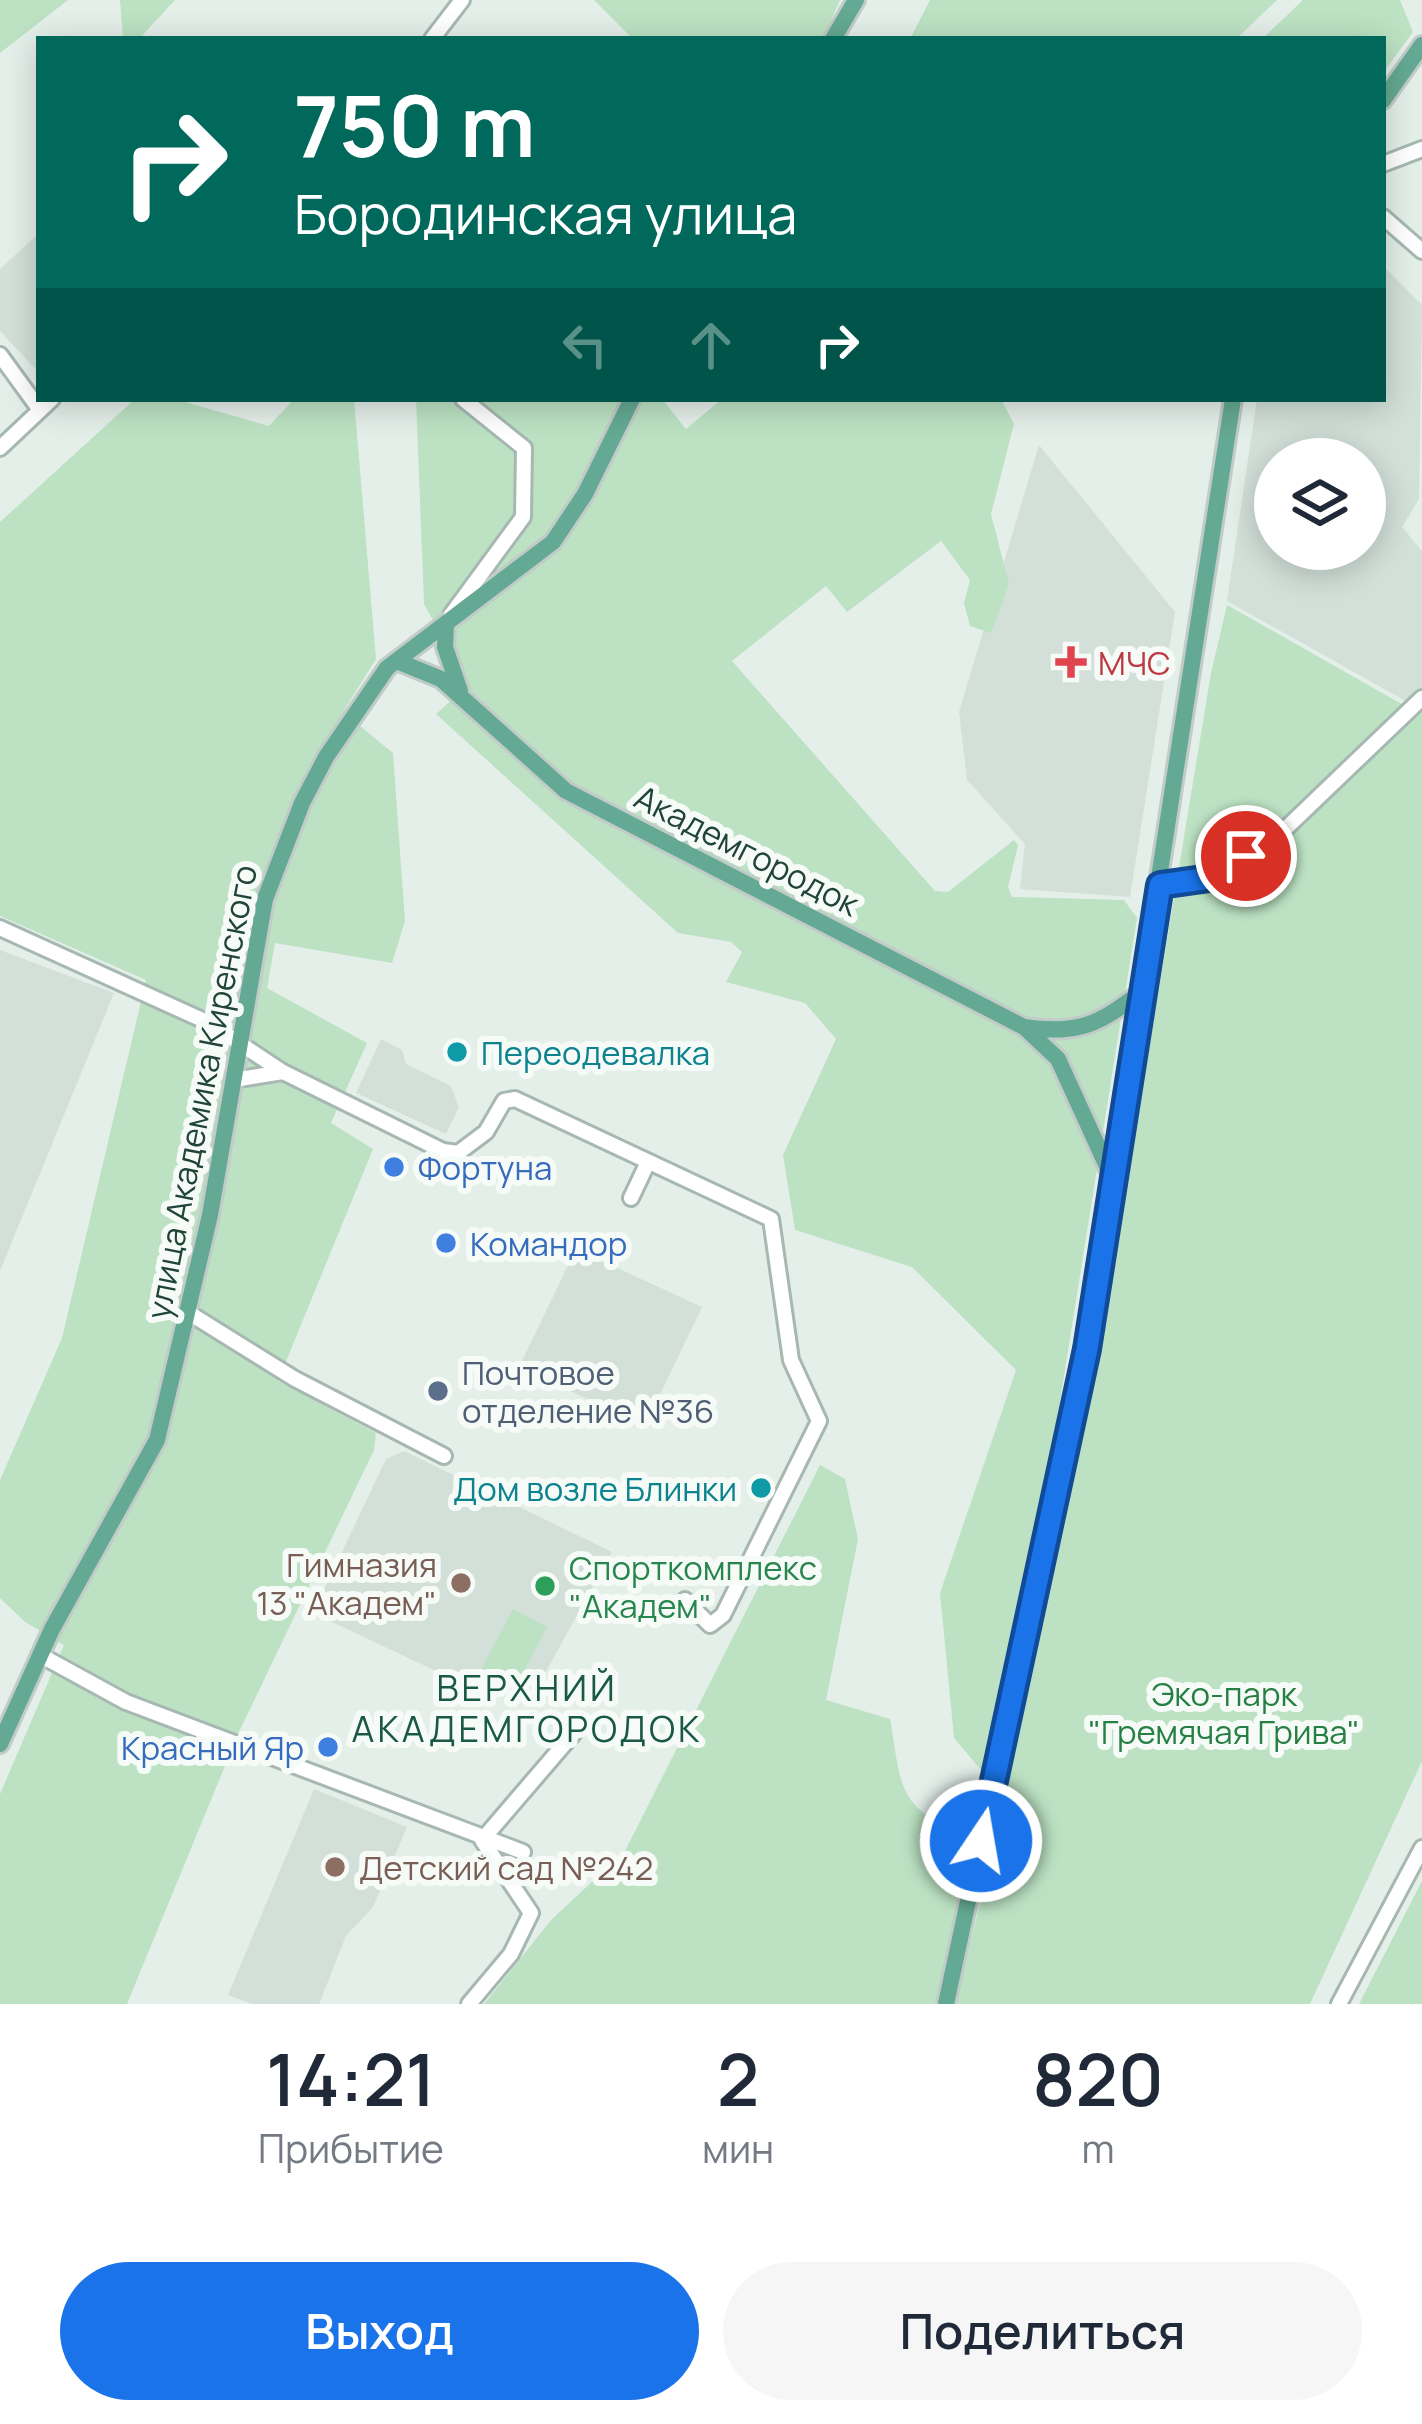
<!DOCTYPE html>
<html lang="ru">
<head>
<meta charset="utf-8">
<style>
  :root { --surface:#fff; --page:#f6f6f7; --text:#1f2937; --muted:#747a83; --accent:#1a73e8 }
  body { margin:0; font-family:Manrope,sans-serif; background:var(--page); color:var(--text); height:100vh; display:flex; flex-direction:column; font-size:45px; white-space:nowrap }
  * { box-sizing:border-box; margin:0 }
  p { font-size:39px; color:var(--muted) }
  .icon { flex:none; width:66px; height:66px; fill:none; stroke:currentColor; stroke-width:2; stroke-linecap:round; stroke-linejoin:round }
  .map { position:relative; height:2004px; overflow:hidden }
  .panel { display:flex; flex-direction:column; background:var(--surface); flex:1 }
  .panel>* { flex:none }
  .top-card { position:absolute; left:36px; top:36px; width:1350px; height:366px; border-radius:0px; box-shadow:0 6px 30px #0003; background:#00695c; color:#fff; overflow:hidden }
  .controls { position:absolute; left:1254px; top:438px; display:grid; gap:24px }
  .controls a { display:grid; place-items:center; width:132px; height:132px; border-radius:50%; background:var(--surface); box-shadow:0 6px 30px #0003; font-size:60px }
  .pin { position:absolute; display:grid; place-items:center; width:102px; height:102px; color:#fff; margin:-51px; border:6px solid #fff; border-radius:50%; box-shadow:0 3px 12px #0007 }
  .me { position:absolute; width:132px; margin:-66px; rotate:12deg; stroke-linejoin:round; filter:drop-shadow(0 0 9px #0008) }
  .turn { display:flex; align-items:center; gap:42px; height:252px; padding:0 60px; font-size:54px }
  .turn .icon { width:156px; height:156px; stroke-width:2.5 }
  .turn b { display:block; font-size:84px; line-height:102px }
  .lanes { display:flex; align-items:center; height:114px; padding:0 60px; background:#0003; justify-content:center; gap:60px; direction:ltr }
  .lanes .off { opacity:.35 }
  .eta { display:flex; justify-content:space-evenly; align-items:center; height:204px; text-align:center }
  .eta b { font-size:72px; font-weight:600; line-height:84px }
  .action { display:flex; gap:24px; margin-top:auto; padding:24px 60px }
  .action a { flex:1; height:138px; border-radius:72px; background:var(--accent); color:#fff; font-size:48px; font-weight:600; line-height:138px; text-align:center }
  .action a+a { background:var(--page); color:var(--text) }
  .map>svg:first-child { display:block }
  .built { fill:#d2e0d9; fill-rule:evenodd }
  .green { fill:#bce2c3 }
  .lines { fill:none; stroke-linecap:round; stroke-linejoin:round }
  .minor-casing { stroke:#a6b8b1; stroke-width:20 }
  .major-casing { stroke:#c1cbc7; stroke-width:22 }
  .minor { stroke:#fff; stroke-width:14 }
  .major { stroke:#64a993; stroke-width:16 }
  .route-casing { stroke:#114b97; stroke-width:30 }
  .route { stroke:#1a73e8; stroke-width:21 }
  .health-dot { fill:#e0444e; stroke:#f6fbf8; stroke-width:4.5 }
  .culture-dot { fill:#0f9aa8; stroke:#f6fbf8; stroke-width:4.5 }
  .shop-dot { fill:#3f7fe0; stroke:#f6fbf8; stroke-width:4.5 }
  .service-dot { fill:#5c6f8a; stroke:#f6fbf8; stroke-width:4.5 }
  .education-dot { fill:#8d6e63; stroke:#f6fbf8; stroke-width:4.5 }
  .leisure-dot { fill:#2e9e5b; stroke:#f6fbf8; stroke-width:4.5 }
  .labels { text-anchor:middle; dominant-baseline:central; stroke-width:12; stroke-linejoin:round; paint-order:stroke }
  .health-label { font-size:33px; fill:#be3a42; stroke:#f6fbf8; text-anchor:start }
  .street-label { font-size:33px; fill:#214438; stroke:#f6fbf8 }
  .culture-label { font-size:33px; fill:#0d838f; stroke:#f6fbf8; text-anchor:start }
  .shop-label { font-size:33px; fill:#366cbe; stroke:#f6fbf8; text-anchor:start }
  .service-label { font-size:33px; fill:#4e5e75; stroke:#f6fbf8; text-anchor:start }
  .education-label { font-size:33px; fill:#785e54; stroke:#f6fbf8; text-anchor:end }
  .leisure-label { font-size:33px; fill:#27864d; stroke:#f6fbf8; text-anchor:start }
  .park-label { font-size:33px; fill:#267f43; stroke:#f6fbf8 }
  .neighbourhood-label { font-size:36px; letter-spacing:3px; fill:#1a5945; stroke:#f6fbf8 }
</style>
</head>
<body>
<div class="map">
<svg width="1422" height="2004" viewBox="0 0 1422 2004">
  <rect width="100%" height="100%" fill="#e5efea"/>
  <!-- built -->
  <path class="built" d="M39 233V373L0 331V269Z
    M1383 266 1422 305 1419 499 1402 527 1422 551V691L1411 704 1227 601 1257 399H1383ZM1275 459H1365V549H1275Z
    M1039 445 1175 612 1130 897 1020 889 1025 844 967 780 959 712Z
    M0 950 114 993 0 1271Z
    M381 1039 402 1050 406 1064 451 1086 459 1107 446 1134 356 1093Z
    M576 1249 702 1307 645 1426 519 1367Z
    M404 1451 612 1552 533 1695 472 1688 313 1613 386 1459Z
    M314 1789 407 1827 373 1907 346 1936 319 2004H252L228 1995Z"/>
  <!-- green -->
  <path class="green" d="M0 0H68L0 53Z
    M120 0H175L139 39H123Z
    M594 0H840L823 39H633Z
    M930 0H1277L1236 39H910Z
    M1303 0H1400L1413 32 1383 73V39H1262Z
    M135 399H174L269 426 294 399H354L376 659 343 712 393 753 405 921 392 963 275 943 267 988 367 1043 331 1123 373 1149 278 1381 376 1433 374 1450 239 1732 127 2004H0V1794L64 1645 25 1622 0 1598V1480L62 1338 146 980 0 916V522Z
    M416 399H662L686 429 722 399H1001L1014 424 991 514 1009 584 991 633 970 626 964 603 970 580 941 541 847 612 826 586 732 661 935 891 948 892 1014 840 1018 845 1008 887 1012 897 1124 900 1137 918 1057 1420 982 1771 954 1738 940 1593 1016 1370 912 1267 795 1230 783 1155 836 1039 805 1003 726 982 742 952 731 942 678 933 436 714 469 685 424 604Z
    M1227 605 1414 711 1422 704V1761L1310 2004H956L1004 1801 1139 1110 1211 673Z
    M820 1465 845 1479 858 1539 826 1700 890 1719C900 1771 895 1810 953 1826L969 1857 935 2004H484L551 1920 625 1851Z
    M513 1609 547 1627 516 1686 482 1668Z
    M1422 1881V2004H1359Z"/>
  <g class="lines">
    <defs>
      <path id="minor" d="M432 39 462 0
        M1383 164 1422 149
        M1383 217 1422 251
        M0 355 40 410
        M0 448 52 399
        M451 615 523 517 524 448 463 399
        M1160 885 1210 878 1281 833 1422 698
        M0 928 207 1022 283 1072 443 1151 458 1153 486 1132 504 1101 515 1099 771 1219 791 1360 819 1421 723 1615 710 1625 685 1600
        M233 1080 283 1072
        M631 1198 648 1162
        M189 1313 295 1379 444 1456
        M40 1655 126 1702 523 1852
        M482 1840 579 1727
        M469 2004 511 1954 531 1913 482 1840
        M1339 2004 1422 1848"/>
      <path id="major" d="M833 39 856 0
        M1383 100 1422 45
        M446 624 445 647 460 691
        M397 661 441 679 566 791 1024 1027 1058 1059 1115 1184
        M1024 1027C1081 1035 1098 1024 1143 991
        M0 1744 52 1629 157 1440 210 1215 265 899 302 803 326 757 387 668 553 542 585 494 632 399
        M946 2004 1086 1350 1233 399"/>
    </defs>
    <!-- minor casing -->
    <use href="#minor" class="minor-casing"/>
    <!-- major casing -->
    <use href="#major" class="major-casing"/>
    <!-- minor -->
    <use href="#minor" class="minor"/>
    <!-- major -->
    <use href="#major" class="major"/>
  </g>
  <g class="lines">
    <defs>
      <path id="route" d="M981 1841 1087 1349 1160 885 1210 878 1246 856"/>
    </defs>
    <!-- route casing -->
    <use href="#route" class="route-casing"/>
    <!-- route -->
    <use href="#route" class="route"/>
  </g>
  <!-- markers -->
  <path class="health-dot" d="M1065 644h12v12h12v12h-12v12h-12v-12h-12v-12h12z"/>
  <g class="culture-dot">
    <circle cx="457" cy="1052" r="12"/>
    <circle cx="761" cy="1488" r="12"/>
  </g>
  <g class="shop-dot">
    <circle cx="394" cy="1167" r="12"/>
    <circle cx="446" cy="1243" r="12"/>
    <circle cx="328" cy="1747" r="12"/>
  </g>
  <circle class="service-dot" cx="438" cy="1391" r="12"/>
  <g class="education-dot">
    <circle cx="461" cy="1583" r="12"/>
    <circle cx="335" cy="1867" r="12"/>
  </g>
  <circle class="leisure-dot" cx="545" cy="1586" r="12"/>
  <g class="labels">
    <!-- health labels -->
    <g class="health-label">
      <text x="1098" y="662">МЧС</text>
    </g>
    <!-- street labels -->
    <g class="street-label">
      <text transform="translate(747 850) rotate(27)">Академгородок</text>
      <text transform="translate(201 1092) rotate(-79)">улица Академика Киренского</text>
    </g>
    <!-- culture labels -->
    <g class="culture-label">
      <text x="481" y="1052">Переодевалка</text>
      <text x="737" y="1488" text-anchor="end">Дом возле Блинки</text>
    </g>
    <!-- shop labels -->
    <g class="shop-label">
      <text x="418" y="1167">Фортуна</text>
      <text x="470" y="1243">Командор</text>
      <text x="304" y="1747" text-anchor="end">Красный Яр</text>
    </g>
    <!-- service labels -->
    <g class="service-label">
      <text x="462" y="1372">Почтовое<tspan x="462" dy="38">отделение №36</tspan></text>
    </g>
    <!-- education labels -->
    <g class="education-label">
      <text x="437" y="1564">Гимназия<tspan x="437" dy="38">13 "Академ"</tspan></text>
      <text x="359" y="1867" text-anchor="start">Детский сад №242</text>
    </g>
    <!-- leisure labels -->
    <g class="leisure-label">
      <text x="569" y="1567">Спорткомплекс<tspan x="569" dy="38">"Академ"</tspan></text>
    </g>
    <!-- park labels -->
    <g class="park-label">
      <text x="1224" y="1693">Эко-парк<tspan x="1224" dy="38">"Гремячая Грива"</tspan></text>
    </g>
    <!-- neighbourhood labels -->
    <g class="neighbourhood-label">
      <text x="527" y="1687">ВЕРХНИЙ<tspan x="527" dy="41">АКАДЕМГОРОДОК</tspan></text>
    </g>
  </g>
</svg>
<div class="controls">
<a><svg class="icon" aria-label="layers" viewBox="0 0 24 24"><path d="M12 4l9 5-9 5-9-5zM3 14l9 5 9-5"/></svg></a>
</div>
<div class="pin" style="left:1246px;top:856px;background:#d93025"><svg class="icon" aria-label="arrive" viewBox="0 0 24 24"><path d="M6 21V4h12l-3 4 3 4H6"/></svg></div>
<svg class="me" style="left:981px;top:1841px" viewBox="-20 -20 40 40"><circle r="17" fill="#1a73e8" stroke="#fff" stroke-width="3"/><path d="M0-11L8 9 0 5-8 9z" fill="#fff"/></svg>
<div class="top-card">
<div class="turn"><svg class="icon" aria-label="right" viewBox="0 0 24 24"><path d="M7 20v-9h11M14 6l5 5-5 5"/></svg><div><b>750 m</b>Бородинская улица</div></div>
<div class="lanes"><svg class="icon off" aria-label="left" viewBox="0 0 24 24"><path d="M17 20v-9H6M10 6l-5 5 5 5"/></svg><svg class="icon off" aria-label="ahead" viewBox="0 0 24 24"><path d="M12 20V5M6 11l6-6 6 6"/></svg><svg class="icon" aria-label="right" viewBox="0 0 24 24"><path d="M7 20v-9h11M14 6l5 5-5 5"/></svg></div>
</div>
</div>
<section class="panel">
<div class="eta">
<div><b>14:21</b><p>Прибытие</p></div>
<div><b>2</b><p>мин</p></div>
<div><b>820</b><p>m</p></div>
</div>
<div class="action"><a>Выход</a><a>Поделиться</a></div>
</section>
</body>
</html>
